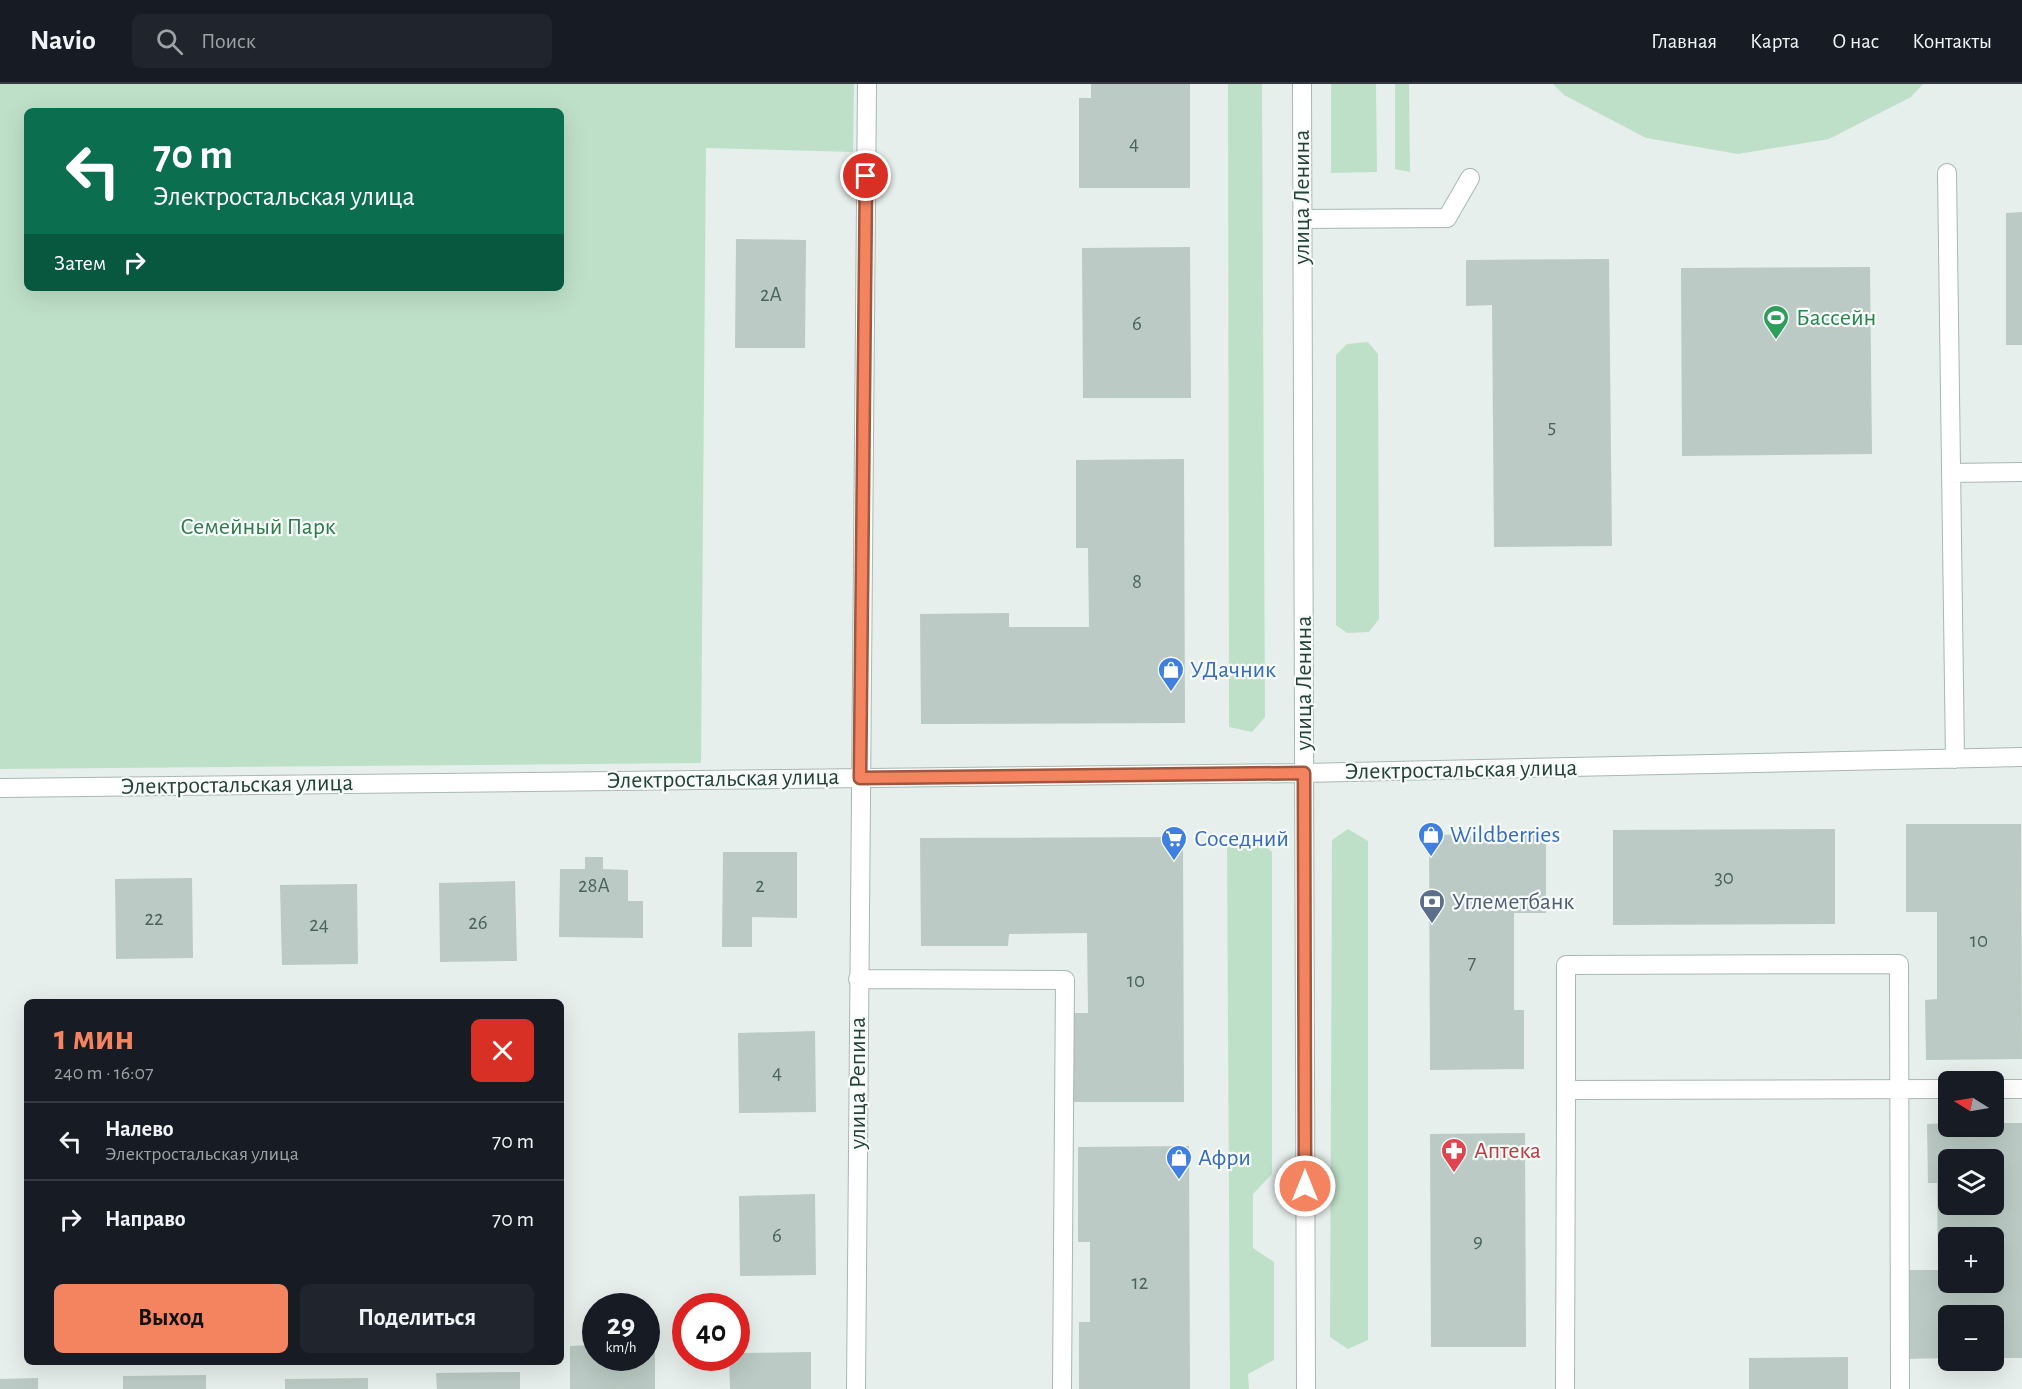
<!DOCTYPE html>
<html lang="ru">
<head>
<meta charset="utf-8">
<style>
  :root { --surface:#171b24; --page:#20242c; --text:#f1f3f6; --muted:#9ea1a6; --line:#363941; --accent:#f4845f }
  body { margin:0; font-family:"Alegreya Sans",sans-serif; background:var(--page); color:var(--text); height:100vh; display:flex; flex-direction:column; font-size:22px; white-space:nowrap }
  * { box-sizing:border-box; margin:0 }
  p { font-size:20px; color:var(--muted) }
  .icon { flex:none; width:33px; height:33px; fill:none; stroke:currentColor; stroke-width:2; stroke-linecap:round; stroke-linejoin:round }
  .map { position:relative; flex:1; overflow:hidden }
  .side { position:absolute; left:24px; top:915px; width:540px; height:366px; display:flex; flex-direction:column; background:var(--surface); border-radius:9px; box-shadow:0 6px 24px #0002 }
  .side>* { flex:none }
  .guide { position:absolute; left:24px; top:24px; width:540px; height:183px; border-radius:9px; box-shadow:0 6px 24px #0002; background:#0b6e4f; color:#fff; overflow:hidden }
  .needle { width:39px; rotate:281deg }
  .fabs { position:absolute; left:1938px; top:987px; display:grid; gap:12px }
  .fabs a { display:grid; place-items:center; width:66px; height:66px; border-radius:9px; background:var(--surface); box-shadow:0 6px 24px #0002; font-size:30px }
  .speed { position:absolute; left:582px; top:1209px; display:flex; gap:12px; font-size:30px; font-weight:700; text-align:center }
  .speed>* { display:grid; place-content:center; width:78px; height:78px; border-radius:50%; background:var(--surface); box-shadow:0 6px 24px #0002; line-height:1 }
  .speed small { font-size:15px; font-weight:400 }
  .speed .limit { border:9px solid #d22; background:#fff; color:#111 }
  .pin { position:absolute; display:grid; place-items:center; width:51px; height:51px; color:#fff; margin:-26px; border:3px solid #fff; border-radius:50%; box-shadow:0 2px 6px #0007 }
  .me { position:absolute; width:66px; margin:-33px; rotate:0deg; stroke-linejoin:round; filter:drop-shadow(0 0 4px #0008) }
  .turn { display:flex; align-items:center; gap:21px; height:126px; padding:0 30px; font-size:27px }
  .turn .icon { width:78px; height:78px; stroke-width:2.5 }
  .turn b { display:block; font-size:42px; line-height:51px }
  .then { display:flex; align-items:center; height:57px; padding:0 30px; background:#0003; gap:12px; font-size:22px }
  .round { display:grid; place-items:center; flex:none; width:63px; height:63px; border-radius:9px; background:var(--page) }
  .summary { display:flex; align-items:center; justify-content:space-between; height:102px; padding:0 30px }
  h1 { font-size:36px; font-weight:700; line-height:45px; color:var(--accent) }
  .primary-button { display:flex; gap:12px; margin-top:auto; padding:12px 30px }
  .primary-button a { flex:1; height:69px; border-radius:9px; background:var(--accent); color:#111; font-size:24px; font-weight:700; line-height:69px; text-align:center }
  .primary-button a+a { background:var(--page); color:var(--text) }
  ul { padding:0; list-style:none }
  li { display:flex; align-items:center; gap:18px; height:78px; padding:0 30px; border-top:2px solid var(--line) }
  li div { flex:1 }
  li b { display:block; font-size:22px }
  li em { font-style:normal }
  header { display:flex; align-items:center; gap:36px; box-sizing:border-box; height:84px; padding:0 30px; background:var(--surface); border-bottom:2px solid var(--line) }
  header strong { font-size:28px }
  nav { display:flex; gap:33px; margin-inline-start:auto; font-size:21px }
  .search { width:420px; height:54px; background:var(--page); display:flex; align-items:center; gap:15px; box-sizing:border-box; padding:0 21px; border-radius:9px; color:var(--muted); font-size:22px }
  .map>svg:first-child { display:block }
  .green { fill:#bfe0c8; fill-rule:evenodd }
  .building { fill:#bbcac4; fill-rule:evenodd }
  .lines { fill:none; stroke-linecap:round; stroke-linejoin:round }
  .minor-casing { stroke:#a8b8b2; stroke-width:20 }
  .minor { stroke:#fff; stroke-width:18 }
  .route-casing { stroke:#9f563e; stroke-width:15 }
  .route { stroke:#f4845f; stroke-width:10 }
  .labels { text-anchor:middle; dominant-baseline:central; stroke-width:4.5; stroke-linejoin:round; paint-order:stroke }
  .number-label { font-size:21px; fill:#4a645c }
  .street-label { font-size:24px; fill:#24423a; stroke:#f7fbf9 }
  .leisure-label { font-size:24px; fill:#27864d; stroke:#f7fbf9; text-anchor:start }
  .park-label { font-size:24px; fill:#2d7a4b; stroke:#f7fbf9 }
  .shop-label { font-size:24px; fill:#366cbe; stroke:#f7fbf9; text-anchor:start }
  .service-label { font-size:24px; fill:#4e5e75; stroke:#f7fbf9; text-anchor:start }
  .health-label { font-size:24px; fill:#be3a42; stroke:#f7fbf9; text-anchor:start }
</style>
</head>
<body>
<header>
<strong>Navio</strong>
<div class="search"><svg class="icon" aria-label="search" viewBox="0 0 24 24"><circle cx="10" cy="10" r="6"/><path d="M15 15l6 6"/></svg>Поиск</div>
<nav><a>Главная</a><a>Карта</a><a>О нас</a><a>Контакты</a></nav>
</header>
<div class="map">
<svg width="2022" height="1305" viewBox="0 0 2022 1305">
  <rect width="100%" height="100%" fill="#e6efeb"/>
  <!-- green -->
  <path class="green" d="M0 0H854L853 68 706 64 701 679 0 685ZM27 27H561V204H27Z
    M1228 0H1262L1265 633 1252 648 1229 643Z
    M1331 0H1376L1377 88 1331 89Z
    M1395 0H1409L1410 88 1395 85Z
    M1553 0H1923L1911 13 1829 55 1738 70 1646 54 1564 11Z
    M1368 258 1378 270 1379 535 1369 548 1347 549 1336 541V271L1347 260Z
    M1348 745 1368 757V1256L1348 1265 1330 1253 1332 756Z
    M1251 749 1272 768V1090L1253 1110V1164L1274 1178V1276L1248 1290 1249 1305H1230L1227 758 1235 751Z"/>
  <!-- building -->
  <path class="building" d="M1091 0H1190V104H1079V14H1091Z
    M2022 128V261H2006V129Z
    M736 155 806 156 805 264H735Z
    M1190 163 1191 314H1083L1082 164Z
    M1609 175 1612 462 1494 463 1492 221 1466 222V176Z
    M1870 183 1872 370 1682 372 1681 184Z
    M1184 375 1185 639 921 640 920 530 1009 529V543H1089L1088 464H1076V376Z
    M1906 740H2021L2022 975 1926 976 1925 916 1937 915V828H1906Z
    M1835 745V840L1613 841V746Z
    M1546 750V829H1514V926H1524V985L1430 986 1429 751Z
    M1183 753 1184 1018H1074L1073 929H1088L1087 849 1009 850 1008 862H921L920 754Z
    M723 768H797V834L752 833V863H722Z
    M585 773H603V785L628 786V817H643V854L559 853 560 785H585Z
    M192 794 193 874 116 875 115 795Z
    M515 797 517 877 440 878 439 799Z
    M357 800 358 880 282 881 280 801Z
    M815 947 816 1028 739 1029 738 949Z
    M1948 1039V1042H1994V1039H2022V1274H1994V1232H1948V1274L1906 1275V1186H1938L1937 1099H1928L1927 1040ZM1948 1076H1994V1120H1948ZM1948 1154H1994V1198H1948Z
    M1525 1049 1526 1263H1431L1430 1050Z
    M1189 1062 1190 1305H1079V1238H1090V1158H1078V1063Z
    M815 1110 816 1191 740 1192 739 1112Z
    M655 1260V1305H570V1262L596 1261V1274H646V1261Z
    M811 1268V1305H730L729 1274H736V1269Z
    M1848 1273V1305H1749V1274Z
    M520 1288V1305H437L436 1289Z
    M206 1291V1305H123V1292Z
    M38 1294V1305H0V1295Z
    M368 1294V1305H285V1295Z"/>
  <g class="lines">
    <defs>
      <path id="minor" d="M1302 0 1306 1305
        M1947 89 1955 675
        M1302 135 1447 134 1470 94
        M1951 389 2022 388
        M0 704 1304 689 2022 673
        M858 895 1065 896 1062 1305
        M1994 1005H2022
        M1566 1006V881L1899 880 1900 1305
        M856 1305 867 0
        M1565 1305 1566 1006 1948 1005"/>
    </defs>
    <!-- minor casing -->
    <use href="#minor" class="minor-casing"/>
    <!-- minor -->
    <use href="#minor" class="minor"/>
  </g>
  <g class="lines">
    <defs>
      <path id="route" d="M866 92 860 694 1304 689 1305 1102"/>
    </defs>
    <!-- route casing -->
    <use href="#route" class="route-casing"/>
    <!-- route -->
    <use href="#route" class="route"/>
  </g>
  <!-- icons -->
  <defs>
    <symbol id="stadium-pin" viewBox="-11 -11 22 30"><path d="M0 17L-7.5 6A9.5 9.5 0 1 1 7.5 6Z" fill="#2e9e5b" stroke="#f7fbf9"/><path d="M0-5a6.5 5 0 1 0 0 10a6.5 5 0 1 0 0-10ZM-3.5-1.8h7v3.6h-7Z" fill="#fff"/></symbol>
    <symbol id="shop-pin" viewBox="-11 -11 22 30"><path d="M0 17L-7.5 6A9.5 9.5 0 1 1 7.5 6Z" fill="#3f7fe0" stroke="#f7fbf9"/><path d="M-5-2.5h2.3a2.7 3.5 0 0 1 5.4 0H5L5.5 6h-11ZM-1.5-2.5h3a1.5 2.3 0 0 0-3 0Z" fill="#fff"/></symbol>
    <symbol id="supermarket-pin" viewBox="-11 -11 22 30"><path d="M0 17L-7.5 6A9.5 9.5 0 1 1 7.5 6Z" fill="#3f7fe0" stroke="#f7fbf9"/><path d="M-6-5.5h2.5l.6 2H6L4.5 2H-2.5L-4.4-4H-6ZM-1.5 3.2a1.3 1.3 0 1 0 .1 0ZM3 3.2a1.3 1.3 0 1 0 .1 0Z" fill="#fff"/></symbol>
    <symbol id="bank-pin" viewBox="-11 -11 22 30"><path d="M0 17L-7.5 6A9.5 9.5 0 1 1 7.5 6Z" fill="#5c6f8a" stroke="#f7fbf9"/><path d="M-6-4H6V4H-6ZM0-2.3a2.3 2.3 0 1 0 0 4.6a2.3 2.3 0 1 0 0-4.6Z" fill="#fff"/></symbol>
    <symbol id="pharmacy-pin" viewBox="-11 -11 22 30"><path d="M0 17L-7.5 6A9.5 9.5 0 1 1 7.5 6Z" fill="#e0444e" stroke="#f7fbf9"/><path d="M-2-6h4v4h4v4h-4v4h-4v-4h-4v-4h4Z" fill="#fff"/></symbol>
  </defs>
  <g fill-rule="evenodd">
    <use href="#stadium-pin" x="1761" y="219" width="30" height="40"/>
    <use href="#shop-pin" x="1156" y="571" width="30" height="40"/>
    <use href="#shop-pin" x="1416" y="736" width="30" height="40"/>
    <use href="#supermarket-pin" x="1159" y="740" width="30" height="40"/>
    <use href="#bank-pin" x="1417" y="803" width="30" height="40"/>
    <use href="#pharmacy-pin" x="1439" y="1052" width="30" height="40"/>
    <use href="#shop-pin" x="1164" y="1059" width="30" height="40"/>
  </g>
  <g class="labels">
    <!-- number labels -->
    <g class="number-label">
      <text x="1134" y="59">4</text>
      <text x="771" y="210">2А</text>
      <text x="1137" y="239">6</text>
      <text x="1552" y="342">5</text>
      <text x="1137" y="497">8</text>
      <text x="1724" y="793">30</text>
      <text x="594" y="801">28А</text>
      <text x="760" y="801">2</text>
      <text x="154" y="834">22</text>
      <text x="478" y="838">26</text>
      <text x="319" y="840">24</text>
      <text x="1979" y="856">10</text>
      <text x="1472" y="878">7</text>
      <text x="1136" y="896">10</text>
      <text x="777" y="988">4</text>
      <text x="777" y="1151">6</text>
      <text x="1478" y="1156">9</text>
      <text x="1140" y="1198">12</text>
    </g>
    <!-- street labels -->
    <g class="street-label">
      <text transform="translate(1302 113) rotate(-90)">улица Ленина</text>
      <text transform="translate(1304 599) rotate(-90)">улица Ленина</text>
      <text transform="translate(1461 686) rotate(-1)">Электростальская улица</text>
      <text transform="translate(723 695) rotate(-1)">Электростальская улица</text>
      <text transform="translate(237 701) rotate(-1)">Электростальская улица</text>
      <text transform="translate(858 999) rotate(-90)">улица Репина</text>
    </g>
    <!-- leisure labels -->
    <g class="leisure-label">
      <text x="1796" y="234">Бассейн</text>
    </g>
    <!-- park labels -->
    <g class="park-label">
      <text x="258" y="443">Семейный Парк</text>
    </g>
    <!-- shop labels -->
    <g class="shop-label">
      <text x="1190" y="586">УДачник</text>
      <text x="1450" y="751">Wildberries</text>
      <text x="1194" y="755">Соседний</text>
      <text x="1198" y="1074">Афри</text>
    </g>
    <!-- service labels -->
    <g class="service-label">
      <text x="1452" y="818">Углеметбанк</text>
    </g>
    <!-- health labels -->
    <g class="health-label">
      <text x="1474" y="1067">Аптека</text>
    </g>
  </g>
</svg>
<div class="fabs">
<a><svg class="needle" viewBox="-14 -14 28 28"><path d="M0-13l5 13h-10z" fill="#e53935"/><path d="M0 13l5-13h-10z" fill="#9ea1a6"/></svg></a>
<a><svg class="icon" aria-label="layers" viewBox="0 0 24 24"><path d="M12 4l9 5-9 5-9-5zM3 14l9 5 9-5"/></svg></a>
<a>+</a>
<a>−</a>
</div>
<div class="speed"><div>29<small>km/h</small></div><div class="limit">40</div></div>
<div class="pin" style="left:866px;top:92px;background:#d93025"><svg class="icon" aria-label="arrive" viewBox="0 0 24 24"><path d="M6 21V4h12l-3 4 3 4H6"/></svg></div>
<svg class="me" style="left:1305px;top:1102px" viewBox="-20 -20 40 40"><circle r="17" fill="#f4845f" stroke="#fff" stroke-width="3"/><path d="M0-11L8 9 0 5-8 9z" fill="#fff"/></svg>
<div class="guide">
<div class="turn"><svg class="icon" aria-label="left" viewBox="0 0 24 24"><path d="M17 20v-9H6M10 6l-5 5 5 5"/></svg><div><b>70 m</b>Электростальская улица</div></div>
<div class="then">Затем<svg class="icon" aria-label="right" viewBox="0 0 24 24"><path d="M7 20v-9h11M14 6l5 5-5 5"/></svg></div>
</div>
<section class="side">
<div class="summary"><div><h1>1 мин</h1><p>240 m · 16:07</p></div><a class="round" style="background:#d93025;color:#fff"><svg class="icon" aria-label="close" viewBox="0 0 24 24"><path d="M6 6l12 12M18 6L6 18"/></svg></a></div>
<ul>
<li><svg class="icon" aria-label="left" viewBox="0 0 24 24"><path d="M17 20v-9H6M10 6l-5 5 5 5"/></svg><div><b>Налево</b><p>Электростальская улица</p></div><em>70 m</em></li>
<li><svg class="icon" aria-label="right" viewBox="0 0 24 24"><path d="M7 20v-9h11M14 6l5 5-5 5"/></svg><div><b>Направо</b></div><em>70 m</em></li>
</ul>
<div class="primary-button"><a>Выход</a><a>Поделиться</a></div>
</section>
</div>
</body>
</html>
